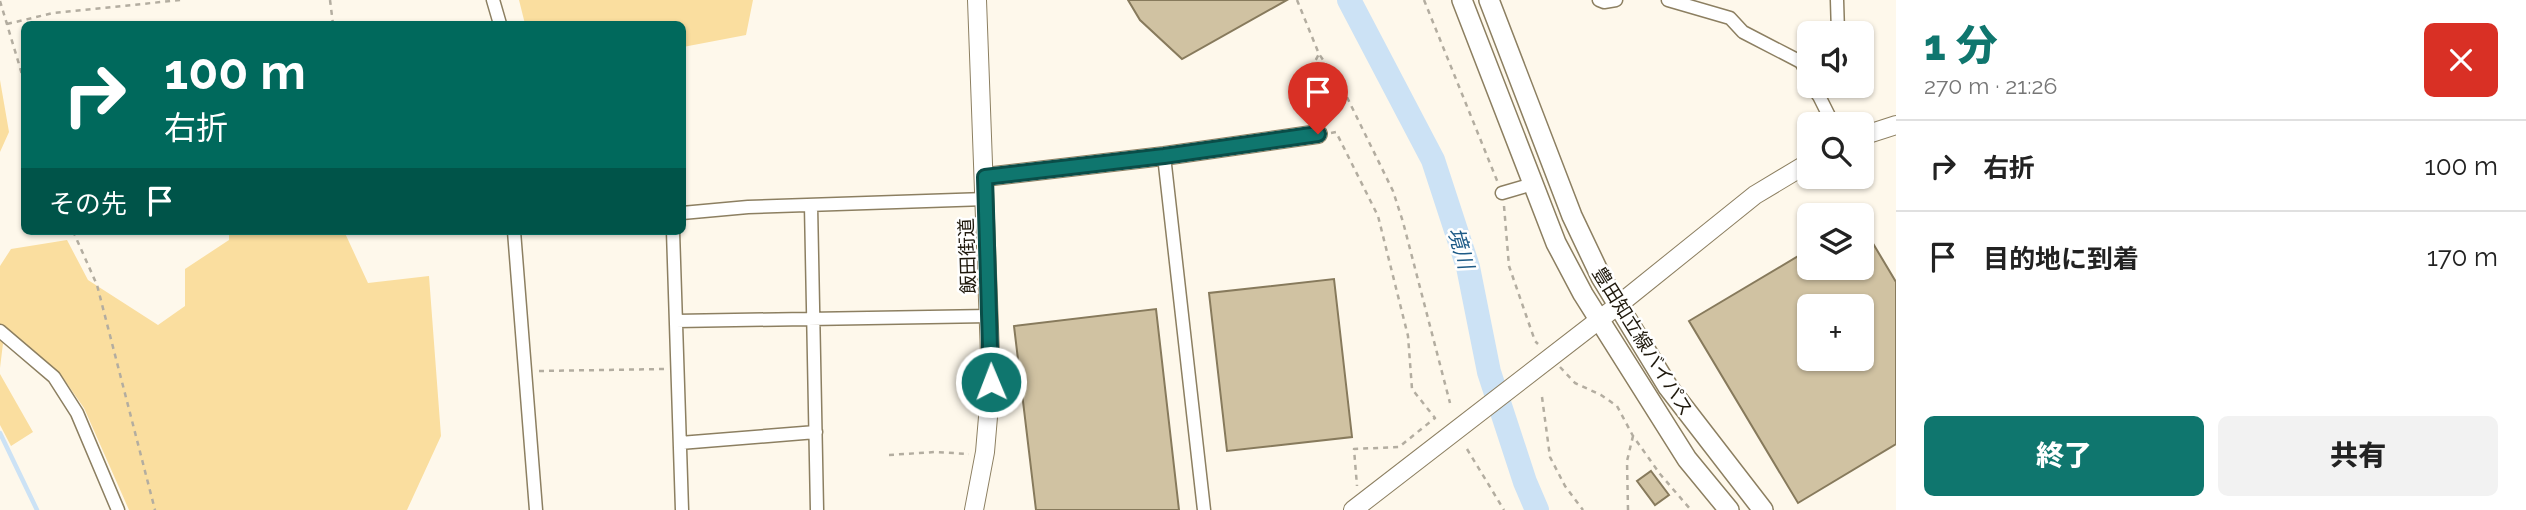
<!DOCTYPE html>
<html lang="ja">
<head>
<meta charset="utf-8">
<style>
  :root { --surface:#fff; --page:#f2f2f2; --text:#222; --muted:#767676; --line:#e0e0e0; --accent:#0f766e }
  body { margin:0; font-family:Raleway,"Noto Sans JP",sans-serif; background:var(--page); color:var(--text); height:100vh; display:flex; flex-direction:column; font-size:26px; white-space:nowrap }
  * { box-sizing:border-box; margin:0 }
  p { font-size:23px; color:var(--muted) }
  .icon { flex:none; width:38px; height:38px; fill:none; stroke:currentColor; stroke-width:2; stroke-linecap:round; stroke-linejoin:round }
  .map { position:relative; flex:1; overflow:hidden }
  .side { display:flex; flex-direction:column; background:var(--surface); width:630px }
  .side>* { flex:none }
  .banner { position:absolute; left:21px; top:21px; width:665px; height:214px; border-radius:10px; box-shadow:0 2px 5px #0004; background:#00695c; color:#fff; overflow:hidden }
  .tools { position:absolute; left:1797px; top:21px; display:grid; gap:14px }
  .tools a { display:grid; place-items:center; width:77px; height:77px; border-radius:10px; background:var(--surface); box-shadow:0 2px 5px #0004; font-size:35px }
  .pin { position:absolute; display:grid; place-items:center; width:60px; height:60px; color:#fff; margin:-72px -30px; border-radius:50% 50% 50% 0; rotate:-45deg; box-shadow:0 0 7px #0007 }
  .pin .icon { rotate:45deg }
  .me { position:absolute; width:77px; margin:-38px; rotate:359deg; stroke-linejoin:round; filter:drop-shadow(0 0 5px #0008) }
  .turn { display:flex; align-items:center; gap:24px; height:147px; padding:0 28px; font-size:32px }
  .turn .icon { width:91px; height:91px; stroke-width:2.5 }
  .turn b { display:block; font-size:49px; line-height:60px }
  .then { display:flex; align-items:center; height:66px; padding:0 28px; background:#0003; gap:14px; font-size:26px }
  .round { display:grid; place-items:center; flex:none; width:74px; height:74px; border-radius:10px; background:var(--page) }
  .head { display:flex; align-items:center; justify-content:space-between; height:119px; padding:0 28px }
  h1 { font-size:42px; font-weight:800; line-height:52px; color:var(--accent) }
  .cta { display:flex; gap:14px; margin-top:auto; padding:14px 28px }
  .cta a { flex:1; height:80px; border-radius:10px; background:var(--accent); color:#fff; font-size:28px; font-weight:800; line-height:80px; text-align:center }
  .cta a+a { background:var(--page); color:var(--text) }
  ul { padding:0; list-style:none }
  li { display:flex; align-items:center; gap:21px; height:91px; padding:0 28px; border-top:2px solid var(--line) }
  li div { flex:1 }
  li b { display:block; font-size:26px }
  li em { font-style:normal }
  main { display:flex; flex:1; min-height:0 }
  .map>svg:first-child { display:block }
  .green { fill:#fade9f }
  .lines { fill:none; stroke-linecap:round; stroke-linejoin:round }
  .stream { stroke:#cce2f5; stroke-width:4.5 }
  .river { stroke:#cce2f5; stroke-width:24 }
  .building { fill:#d0c2a2; stroke:#877a5c; stroke-width:2; fill-rule:evenodd }
  .street-casing { stroke:#8c7f61; stroke-width:15 }
  .secondary-casing { stroke:#8c7f61; stroke-width:20 }
  .primary-casing { stroke:#8c7f61; stroke-width:22 }
  .path { stroke:#b3ada0; stroke-width:2.5; stroke-dasharray:5 5; stroke-linecap:butt }
  .street { stroke:#fff; stroke-width:12 }
  .secondary { stroke:#fff; stroke-width:18 }
  .primary { stroke:#fff; stroke-width:19 }
  .route-casing { stroke:#0a4d48; stroke-width:18 }
  .route { stroke:#0f766e; stroke-width:12 }
  .labels { text-anchor:middle; dominant-baseline:central; stroke-width:5; stroke-linejoin:round; paint-order:stroke }
  .street-label { font-size:19px; fill:#1f190d; stroke:#fff }
  .water-label { font-size:21px; font-style:italic; fill:#1e5b87; stroke:#fff }
</style>
</head>
<body>
<main>
<div class="map">
<svg width="1896" height="510" viewBox="0 0 1896 510">
  <rect width="100%" height="100%" fill="#fef8eb"/>
  <!-- green -->
  <path class="green" d="M519 0H753L746 35 683 47 682 24H525Z
    M0 80 9 132 0 152Z
    M229 231H344L368 283 429 276 441 436 407 510H129L84 408 63 378 5 327 0 368V266L11 249 67 240 88 280 158 325 185 306V269L229 240Z
    M0 374 33 432 11 446 0 425Z"/>
  <g class="lines">
    <!-- stream -->
    <path class="stream" d="M0 433 37 510"/>
    <!-- river -->
    <path class="river" d="M1349 0 1433 160 1468 267 1489 372 1525 482 1537 510"/>
  </g>
  <!-- building -->
  <path class="building" d="M1128 0H1287L1182 59 1140 20Z
    M1862 225 1896 282V444L1798 503 1689 321 1810 249V268H1862ZM1810 306H1862V359H1810Z
    M1334 279 1352 437 1227 451 1209 293Z
    M1156 309 1179 510H1036L1014 326Z
    M1651 471 1669 495 1655 505 1637 481Z"/>
  <g class="lines">
    <defs>
      <path id="street" d="M493 0 500 24
        M1599 0 1604 2 1616 0
        M1668 0 1730 18 1743 32 1801 62 1810 78
        M1837 0 1838 33
        M1814 86 1833 124
        M1818 95 1836 86
        M1164 156 1204 510
        M1502 193 1533 184
        M811 205 817 510
        M682 213 748 207 986 199
        M514 231 536 510
        M673 231 682 510
        M676 321 990 316
        M0 331 54 377 77 413 118 510
        M680 443 816 432"/>
      <path id="secondary" d="M1862 136 1896 125
        M985 177 1164 156 1318 134
        M974 510 985 452 991 382 977 0
        M1353 510 1617 306 1755 195 1810 162"/>
      <path id="primary" d="M1462 0 1556 243 1583 294 1687 459 1729 510
        M1489 0 1572 216 1601 277 1668 387 1763 510"/>
    </defs>
    <!-- street casing -->
    <use href="#street" class="street-casing"/>
    <!-- secondary casing -->
    <use href="#secondary" class="secondary-casing"/>
    <!-- primary casing -->
    <use href="#primary" class="primary-casing"/>
    <!-- path -->
    <path class="path" d="M330 0 333 24
      M1297 0 1319 54 1342 87 1393 191 1403 222 1450 403
      M1424 0 1498 183
      M0 1 24 81
      M7 24 53 13 181 0
      M1317 119 1313 65 1319 54
      M1331 133 1336 132 1378 216 1408 336 1412 389 1435 418 1399 447 1354 449 1357 486
      M1504 206 1509 266 1535 341 1538 344
      M73 231 97 285 155 510
      M1560 367 1575 383 1601 395 1617 406 1633 436 1660 474 1691 510
      M539 371 665 369
      M1542 397 1550 457 1565 486 1583 510
      M1467 449 1504 510
      M889 455 935 452 969 454
      M1628 510 1627 461 1633 436"/>
    <!-- street -->
    <use href="#street" class="street"/>
    <!-- secondary -->
    <use href="#secondary" class="secondary"/>
    <!-- primary -->
    <use href="#primary" class="primary"/>
  </g>
  <g class="lines">
    <defs>
      <path id="route" d="M991 382 985 177 1164 156 1318 134"/>
    </defs>
    <!-- route casing -->
    <use href="#route" class="route-casing"/>
    <!-- route -->
    <use href="#route" class="route"/>
  </g>
  <g class="labels">
    <!-- street labels -->
    <g class="street-label">
      <text transform="translate(967 256) rotate(-92)">飯田街道</text>
      <text transform="translate(1643 341) rotate(58)">豊田知立線バイパス</text>
    </g>
    <!-- water labels -->
    <g class="water-label">
      <text transform="translate(1461 248) rotate(73)">境川</text>
    </g>
  </g>
</svg>
<div class="tools">
<a><svg class="icon" aria-label="sound" viewBox="0 0 24 24"><path d="M4 9h4l5-4v14l-5-4H4zM17 9q2 3 0 6"/></svg></a>
<a><svg class="icon" aria-label="search" viewBox="0 0 24 24"><circle cx="10" cy="10" r="6"/><path d="M15 15l6 6"/></svg></a>
<a><svg class="icon" aria-label="layers" viewBox="0 0 24 24"><path d="M12 4l9 5-9 5-9-5zM3 14l9 5 9-5"/></svg></a>
<a>+</a>
</div>
<div class="pin" style="left:1318px;top:134px;background:#d93025"><svg class="icon" aria-label="arrive" viewBox="0 0 24 24"><path d="M6 21V4h12l-3 4 3 4H6"/></svg></div>
<svg class="me" style="left:991px;top:382px" viewBox="-20 -20 40 40"><circle r="17" fill="#0f766e" stroke="#fff" stroke-width="3"/><path d="M0-11L8 9 0 5-8 9z" fill="#fff"/></svg>
<div class="banner">
<div class="turn"><svg class="icon" aria-label="right" viewBox="0 0 24 24"><path d="M7 20v-9h11M14 6l5 5-5 5"/></svg><div><b>100 m</b>右折</div></div>
<div class="then">その先<svg class="icon" aria-label="arrive" viewBox="0 0 24 24"><path d="M6 21V4h12l-3 4 3 4H6"/></svg></div>
</div>
</div>
<section class="side">
<div class="head"><div><h1>1 分</h1><p>270 m · 21:26</p></div><a class="round" style="background:#d93025;color:#fff"><svg class="icon" aria-label="close" viewBox="0 0 24 24"><path d="M6 6l12 12M18 6L6 18"/></svg></a></div>
<ul>
<li><svg class="icon" aria-label="right" viewBox="0 0 24 24"><path d="M7 20v-9h11M14 6l5 5-5 5"/></svg><div><b>右折</b></div><em>100 m</em></li>
<li><svg class="icon" aria-label="arrive" viewBox="0 0 24 24"><path d="M6 21V4h12l-3 4 3 4H6"/></svg><div><b>目的地に到着</b></div><em>170 m</em></li>
</ul>
<div class="cta"><a>終了</a><a>共有</a></div>
</section>
</main>
</body>
</html>
